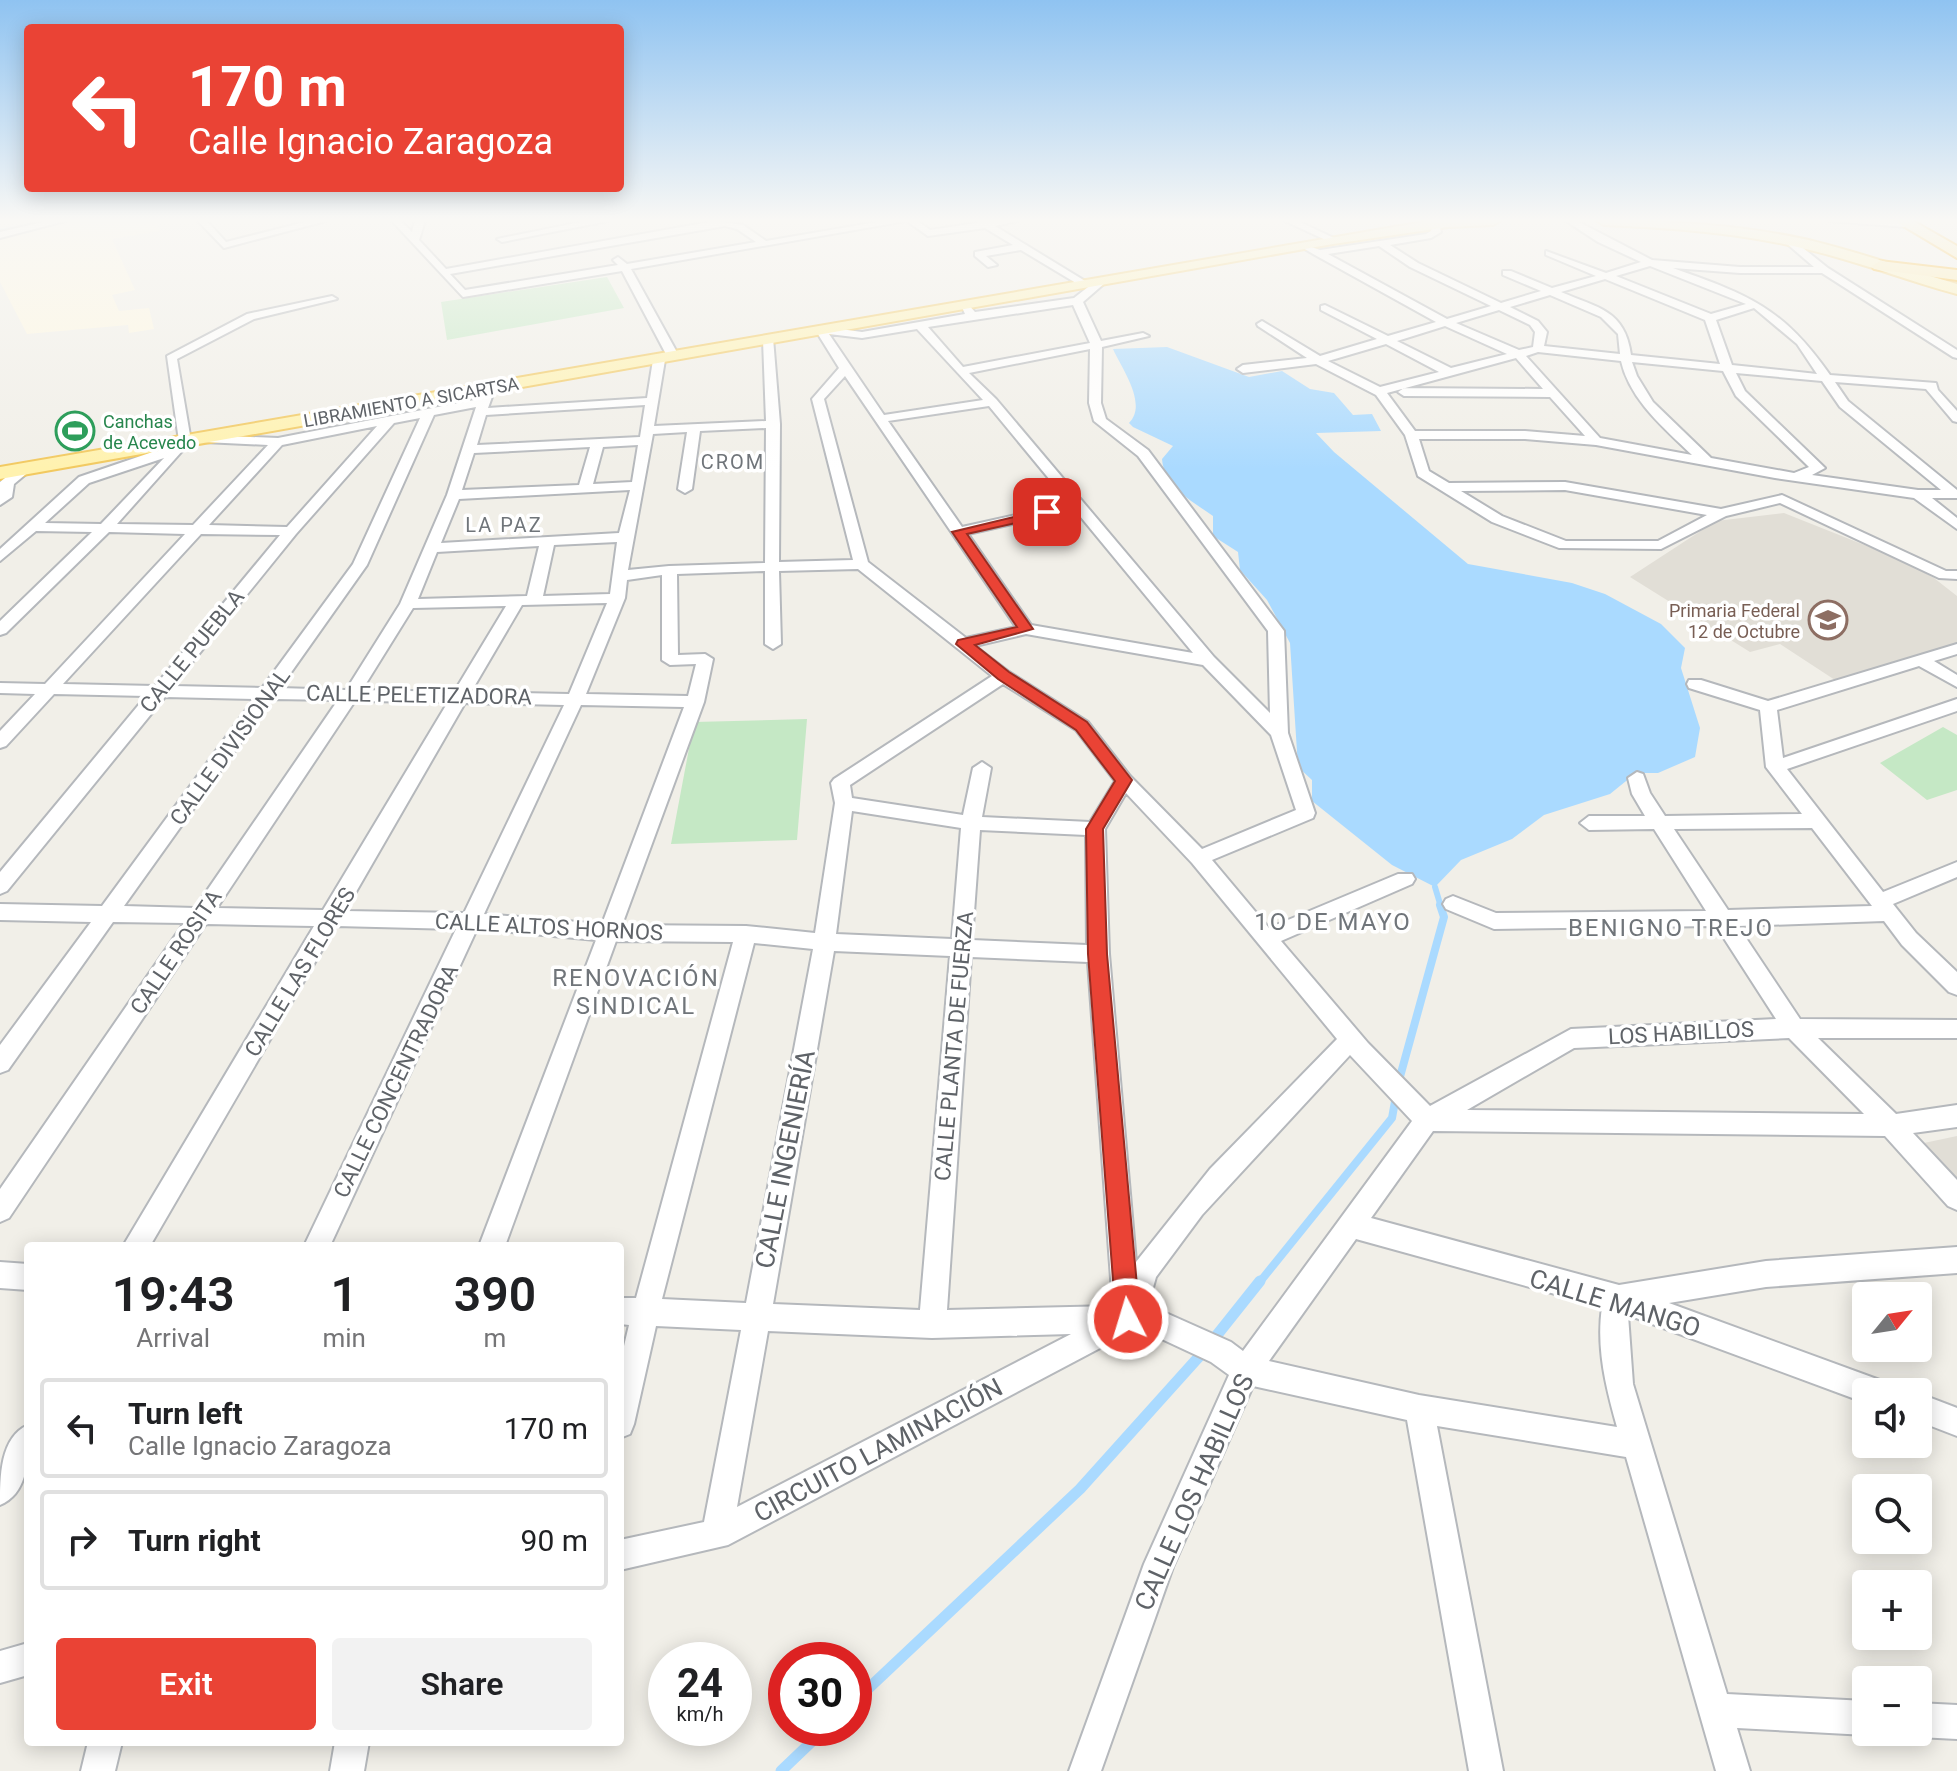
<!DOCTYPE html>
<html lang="en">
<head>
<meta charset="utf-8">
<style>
  :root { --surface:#fff; --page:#f2f2f2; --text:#202124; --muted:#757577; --line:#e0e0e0; --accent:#ea4335 }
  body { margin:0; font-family:Roboto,sans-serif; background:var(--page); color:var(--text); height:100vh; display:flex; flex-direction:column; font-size:30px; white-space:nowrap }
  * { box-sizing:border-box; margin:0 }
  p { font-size:26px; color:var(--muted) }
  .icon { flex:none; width:44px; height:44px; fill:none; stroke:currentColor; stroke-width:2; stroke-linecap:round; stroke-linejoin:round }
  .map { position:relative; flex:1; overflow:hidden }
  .panel { position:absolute; left:24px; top:1242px; width:600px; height:504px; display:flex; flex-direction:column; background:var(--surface); border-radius:8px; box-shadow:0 4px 20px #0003 }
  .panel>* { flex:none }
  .hud { position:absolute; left:24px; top:24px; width:600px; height:168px; border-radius:8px; box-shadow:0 4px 20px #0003; background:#ea4335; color:#fff; overflow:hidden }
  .needle { width:52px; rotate:60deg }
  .fabs { position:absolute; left:1852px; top:1282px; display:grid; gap:16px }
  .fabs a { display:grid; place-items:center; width:80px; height:80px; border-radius:8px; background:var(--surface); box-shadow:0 4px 20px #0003; font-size:40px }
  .speed { position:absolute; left:648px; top:1642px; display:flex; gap:16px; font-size:40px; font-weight:700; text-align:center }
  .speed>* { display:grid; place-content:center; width:104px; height:104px; border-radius:50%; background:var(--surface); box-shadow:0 4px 20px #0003; line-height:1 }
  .speed small { font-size:20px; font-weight:400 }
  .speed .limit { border:12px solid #d22; background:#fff; color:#111 }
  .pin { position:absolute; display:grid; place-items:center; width:68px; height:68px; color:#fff; margin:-34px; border-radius:16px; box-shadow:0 4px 12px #0006 }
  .me { position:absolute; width:88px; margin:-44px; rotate:355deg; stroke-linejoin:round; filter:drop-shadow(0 0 6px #0008) }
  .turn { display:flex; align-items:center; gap:28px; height:168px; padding:0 32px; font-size:36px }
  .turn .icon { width:104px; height:104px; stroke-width:2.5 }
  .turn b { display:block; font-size:56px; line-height:68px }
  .eta { display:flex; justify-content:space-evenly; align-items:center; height:136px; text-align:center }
  .eta b { font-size:48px; font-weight:600; line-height:56px }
  .action { display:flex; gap:16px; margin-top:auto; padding:16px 32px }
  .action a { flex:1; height:92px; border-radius:8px; background:var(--accent); color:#fff; font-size:32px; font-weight:600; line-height:92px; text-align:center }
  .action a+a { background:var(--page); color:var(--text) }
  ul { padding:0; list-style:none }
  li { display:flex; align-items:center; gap:24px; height:100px; margin:0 16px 12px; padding:0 16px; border:4px solid var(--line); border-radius:8px }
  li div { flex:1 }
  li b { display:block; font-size:30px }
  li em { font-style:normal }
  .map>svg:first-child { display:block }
  .commercial { fill:#fef7e0 }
  .education { fill:#e1ded6 }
  .green { fill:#c5e8c5 }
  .water { fill:#aadaff }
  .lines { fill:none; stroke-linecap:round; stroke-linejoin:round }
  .stream-far3 { stroke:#aadaff; stroke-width:4 }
  .stream-far2 { stroke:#aadaff; stroke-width:6 }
  .stream-far1 { stroke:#aadaff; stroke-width:8 }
  .stream { stroke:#aadaff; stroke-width:11 }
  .minor-casing { stroke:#b5b8bc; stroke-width:4 }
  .primary-casing { stroke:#f2c960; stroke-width:4 }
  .trunk-casing { stroke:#f9ab00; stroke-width:4 }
  .minor { fill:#fff; fill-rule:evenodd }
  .primary { fill:#fff2af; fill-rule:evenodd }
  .trunk { fill:#feeaa1; fill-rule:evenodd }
  .route { fill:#ea4335; stroke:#982c22; stroke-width:2 }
  .labels { text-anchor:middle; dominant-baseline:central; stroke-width:7; stroke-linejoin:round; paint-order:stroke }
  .far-street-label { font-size:18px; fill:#5f6368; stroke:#fff }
  .far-leisure-label { font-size:18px; fill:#27864d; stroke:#fff; text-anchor:start }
  .far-education-label { font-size:18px; fill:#785e54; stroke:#fff; text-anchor:end }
  .far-neighbourhood-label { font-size:20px; letter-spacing:2px; fill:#70757a; stroke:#fff }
  .street-label { font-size:22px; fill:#5f6368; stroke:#fff }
  .neighbourhood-label { font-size:24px; letter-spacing:2px; fill:#70757a; stroke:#fff }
  .near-street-label { font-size:26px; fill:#5f6368; stroke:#fff }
</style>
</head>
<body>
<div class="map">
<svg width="1957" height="1771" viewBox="0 0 1957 1771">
  <rect width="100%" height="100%" fill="#f1efe8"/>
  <!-- commercial -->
  <path class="commercial" d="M72 221H155L160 231 112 239 135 290 112 295 119 311 149 308 154 329 129 333 128 325 27 334 0 282V238Z"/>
  <!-- education -->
  <path class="education" d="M1784 513 1902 560 1934 578 1957 596V643L1835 680 1780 644 1750 652 1630 577 1716 521Z
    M1957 1136V1180L1924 1143Z"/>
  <!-- green -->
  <path class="green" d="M607 277 624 308 447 340 441 302Z
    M807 719 797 840 671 844 694 722Z
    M1943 727 1957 735V790L1927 800 1880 763Z"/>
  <!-- water -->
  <path class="water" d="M1167 347 1249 377 1282 371 1310 389 1334 393 1353 415 1372 414 1381 431 1316 433 1334 452 1468 564 1572 583 1605 594 1661 624 1685 648 1681 668 1700 728 1695 757 1658 773H1636L1610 794 1544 815 1512 839 1461 860 1435 887 1392 865 1312 801V780L1298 767 1290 643 1267 600 1240 570 1238 552 1213 536V516C1192 501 1164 487 1162 459L1173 446 1133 427 1129 423C1148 404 1122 369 1113 349Z"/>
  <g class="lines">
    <!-- stream-far3 -->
    <path class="stream-far3" d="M0 231 37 224"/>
    <!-- stream-far2 -->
    <path class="stream-far2" d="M1435 887 1441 907"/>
    <!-- stream-far1 -->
    <path class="stream-far1" d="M1398 1084 1444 917 1440 905
      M1259 1283 1392 1118 1396 1096"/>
    <!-- stream -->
    <path class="stream" d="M1213 1340 1260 1281
      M854 1702 1080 1489 1205 1350
      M781 1771 826 1728"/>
    <defs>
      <path id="minor" d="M47 221H65L0 238V232Z
        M198 221H207L226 242 309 221H326L224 248Z
        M392 221H401L412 232 415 221H425L419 240 446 269 715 221 743 225 766 241 883 221H906L631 269 679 356 673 359 667 356 622 271 463 297ZM725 226 737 229 756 242 627 264 618 257 613 260 618 265 465 290 450 274Z
        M586 221H608L502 242 497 239Z
        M907 221H918L930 230 977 223 976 221H1017L995 226 1090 284 1081 286 1021 250 986 256 997 265 988 267 975 256V252L1013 245 985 228 928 236Z
        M1285 221H1298L1338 240 1330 242Z
        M1566 221H1577L1652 260 1740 267H1814L1785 242 1793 240 1828 268 1957 350V358L1953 357 1822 273H1740L1673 268C1749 295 1782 307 1830 375L1936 383 1938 390 1957 411V422L1953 421 1926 389 1835 382 1848 401 1957 490V498H1932L1957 518V529L1914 498 1775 478 1596 445 1525 439H1419L1429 471 1449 483 1565 482 1721 509 1782 495 1946 571H1957V579L1939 578 1780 503 1726 516 1661 549 1559 548 1492 522 1418 476 1405 435 1376 395 1316 364 1243 373 1237 369 1243 365 1307 358 1258 326 1257 324 1262 321 1320 356 1377 339 1321 310V306L1325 305 1388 336 1436 322 1315 255 1303 248V244L1320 250 1426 234 1431 231 1433 224H1439L1441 232 1431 238 1390 245 1418 263 1501 303 1541 291 1503 275V271H1511L1552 288 1596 276 1546 255V251L1606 273 1641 262 1598 242ZM1379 246 1410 267 1491 306 1447 319 1328 254ZM1650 266 1746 304 1711 314 1616 276ZM1605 279 1705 320 1720 364 1631 355C1625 310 1598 308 1561 292ZM1550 295 1601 317 1618 334 1620 354 1544 346 1547 332 1538 321 1510 307ZM1754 308 1797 344 1817 374 1732 365 1716 320ZM1499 310 1530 325 1535 332 1533 347 1519 350 1456 323ZM1445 326 1507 354 1451 368 1397 341ZM1386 344 1439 372 1380 387 1328 361ZM1538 352 1621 361C1630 400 1664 428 1692 455L1600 438 1526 356ZM1516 358 1543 389 1404 388 1398 392 1404 396 1550 397 1585 436 1525 431H1415L1387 393ZM1632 362 1723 371 1736 396 1809 467 1794 473 1711 458 1653 402 1637 376ZM1736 373 1822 381 1840 407 1941 490H1918L1812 475 1825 468 1745 391ZM1565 490 1707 515 1658 541H1566L1502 516 1461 491Z
        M1829 221H1907L1911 224 1906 227Z
        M1097 280 1106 282 1083 302 1101 341 1143 333 1149 336 1102 347 1101 403 1106 419 1148 450 1284 631 1288 733 1315 813 1313 818 1212 860 1269 928 1398 874H1412L1415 879 1412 884 1281 941 1368 1043 1430 1106 1571 1029 1776 1019 1716 926 1494 929 1446 909 1443 904 1446 899 1453 896 1496 913 1706 911 1654 829 1589 830 1580 823 1589 816H1645L1632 794 1628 778 1637 772 1643 774 1650 793 1665 816 1802 814 1766 767 1760 710 1689 688 1687 684 1689 680H1701L1768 701 1957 644V654L1934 661 1957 675V687L1919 666 1777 710 1783 758 1957 699V711L1787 769 1883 892 1957 862V877L1893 904 1916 933 1957 972V995L1949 992 1902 945 1884 921 1738 926 1800 1019 1957 1020V1038H1818L1896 1114 1957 1105V1127L1913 1133 1957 1180V1210L1948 1206 1885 1136 1433 1131 1371 1218 1619 1285 1766 1261 1957 1247V1273L1766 1287 1669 1303 1885 1382 1889 1392H1866V1403L1628 1315 1633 1384 1727 1694 1866 1701V1732H1873L1866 1735 1737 1728 1750 1771H1716L1626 1457 1437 1426 1503 1771H1469L1407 1420 1253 1386 1173 1567 1101 1771H1069L1144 1564 1229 1375 1211 1362 1138 1328 728 1545 620 1570V1540L704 1522 741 1330 656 1326 634 1424 630 1434 620 1438V1363L629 1325 620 1324V1298H636L733 942 616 941 505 1246H479L596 940 477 929 330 1246H304L456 929 336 926 150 1246H123L314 926 206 924 9 1218 0 1222V1189L184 923 113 922 8 1070 0 1073V1045L91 922 0 920V904L102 906 254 699 165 697 7 891 0 894V872L146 696 54 694 6 746 0 748V731L35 694 0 693V683L45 684 185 534 109 532 6 633 0 635V621L92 532 36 531 0 561V549L79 477 176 444 179 441 167 356 247 314 332 296 337 299 254 319 177 359 191 441 117 524 193 525 268 445 204 442 198 438 199 435 278 438 479 399 483 391 487 390 493 394 488 408 647 398 653 360 659 357 665 360 654 426 766 421 763 340 773 338 780 424 779 562 853 560 812 399 839 368 816 331 818 329 826 327 862 332 965 314 961 305 966 302 975 312 1074 298ZM1073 305 1090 343 963 367 928 327ZM917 329 983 400 884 415 829 334 862 338ZM1090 349 1089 403 1094 421 1138 456 1268 631 1270 713 1214 657 996 399 969 373ZM845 376 1016 627 966 638 868 562 824 399ZM645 405 640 437 477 445 486 415ZM989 406 1069 503 962 527 888 421ZM476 407 447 495 400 604 346 690 280 688 367 565 434 415ZM420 418 353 564 262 688 173 686 296 534 394 423ZM377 426 287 527 209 525 282 445ZM766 428 765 563 669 566 628 570 653 434 687 432 678 489 685 493 692 489 700 431ZM638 445 632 482 593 484 603 447ZM590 447 579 485 462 490 474 453ZM164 458 101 524 45 523 89 483ZM630 490 619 533 441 543 459 499ZM1075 510 1193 653 1031 625 968 534ZM201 534 280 535 155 686 63 684ZM617 542 610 594 543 596 554 545ZM539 546 527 596 418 599 437 552ZM858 569 992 676 834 779 831 783 835 803 815 933 746 926 622 925 704 702 713 659 705 654 678 655 677 574 765 571V644L773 649 781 644 779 571ZM662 575V660L670 665 696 664 688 696 586 694 625 598 627 580ZM607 603 569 694 471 692 522 605ZM506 606 454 692 362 690 413 608ZM1026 634 1203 665 1271 735 1296 810 1202 849 1130 776 1088 722 1009 672 975 646ZM1003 684 1076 730 1115 781 1090 822 982 817 991 768 982 762 973 768 963 815 852 798 850 785ZM272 699 338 700 195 908 124 906ZM355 701 448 702 323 910 217 908ZM465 703 564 705 464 913 345 911ZM581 705 684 707 602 924 484 914ZM1126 793 1192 863 1337 1039 1210 1169 1136 1262 1109 954 1105 829ZM852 811 961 828 952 939 836 934ZM1812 828 1872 906 1728 910 1674 829ZM980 830 1086 835 1087 945 972 940ZM754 943 813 949 746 1303 662 1299ZM834 951 950 956 920 1310 773 1304ZM971 957 1088 962 1113 1306 947 1310ZM1789 1038 1864 1114 1467 1110 1574 1048ZM1350 1055 1412 1121 1243 1351 1231 1342 1148 1305 1156 1277 1202 1215ZM1356 1239 1602 1307C1596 1348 1606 1388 1617 1427L1419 1395 1269 1361ZM768 1331 932 1338 1071 1334 737 1507Z
        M20 466 32 469 14 484 12 497 0 505V482Z
        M0 1262 28 1264V1290L0 1288Z
        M1918 1393 1957 1408V1436L1918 1421Z
        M28 1425C28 1452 31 1492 0 1505 0 1477 0 1437 28 1425Z
        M28 1643V1675L0 1683V1651Z
        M1918 1703 1957 1705V1739L1918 1737 1907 1732H1918Z
        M88 1742H122L115 1771H81Z
        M335 1742H369L364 1771H330Z"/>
      <path id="primary" d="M1429 221H1500L1493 225 1448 227 1333 244 0 479V467Z
        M1597 221C1668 221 1735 224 1804 239 1856 251 1906 269 1957 284V294C1908 281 1860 262 1810 250 1743 233 1673 228 1604 225Z"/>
      <path id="trunk" d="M1895 221H1913L1957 246V258Z
        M1880 261 1957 270V280L1874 269 1872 266Z"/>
    </defs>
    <!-- minor casing -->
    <use href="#minor" class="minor-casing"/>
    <!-- primary casing -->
    <use href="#primary" class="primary-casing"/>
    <!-- trunk casing -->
    <use href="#trunk" class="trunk-casing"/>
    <!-- minor -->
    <use href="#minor" class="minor"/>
    <!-- primary -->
    <use href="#primary" class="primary"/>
    <!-- trunk -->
    <use href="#trunk" class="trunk"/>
  </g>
  <!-- sky -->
  <linearGradient id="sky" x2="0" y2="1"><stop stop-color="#8fc3f1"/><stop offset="0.47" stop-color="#f9f8f5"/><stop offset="1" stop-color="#f9f8f5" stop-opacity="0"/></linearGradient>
  <rect width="1957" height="469" fill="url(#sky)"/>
  <!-- route -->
  <path class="route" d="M1047 509 1053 512 1051 515 967 534 1033 629 975 645 1009 672 1087 722 1132 780 1103 829 1107 954 1140 1319 1136 1328 1128 1331 1119 1328 1116 1319 1088 954 1086 829 1115 781 1076 730 998 679 956 644 958 640 1017 627 952 532Z"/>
  <!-- icons -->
  <defs>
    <symbol id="stadium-ring" viewBox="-11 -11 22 22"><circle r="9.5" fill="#fff" stroke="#2e9e5b" stroke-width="1.5"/><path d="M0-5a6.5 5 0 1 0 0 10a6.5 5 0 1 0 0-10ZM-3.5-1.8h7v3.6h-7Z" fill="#2e9e5b"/></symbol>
    <symbol id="school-ring" viewBox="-11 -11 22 22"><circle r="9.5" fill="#fff" stroke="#8d6e63" stroke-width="1.5"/><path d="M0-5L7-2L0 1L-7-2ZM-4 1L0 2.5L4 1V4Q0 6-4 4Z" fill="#8d6e63"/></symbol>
  </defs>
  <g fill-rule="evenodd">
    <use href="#stadium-ring" x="53" y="409" width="44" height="44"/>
    <use href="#school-ring" x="1806" y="598" width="44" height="44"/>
  </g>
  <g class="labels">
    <!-- far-street labels -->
    <g class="far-street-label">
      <text transform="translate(411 402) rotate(-10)">LIBRAMIENTO A SICARTSA</text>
    </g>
    <!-- far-leisure labels -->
    <g class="far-leisure-label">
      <text x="103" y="421">Canchas<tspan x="103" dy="21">de Acevedo</tspan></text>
    </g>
    <!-- far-education labels -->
    <g class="far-education-label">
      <text x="1800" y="610">Primaria Federal<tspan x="1800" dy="21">12 de Octubre</tspan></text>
    </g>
    <!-- far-neighbourhood labels -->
    <g class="far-neighbourhood-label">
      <text x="733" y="462">CROM</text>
      <text x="504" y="525">LA PAZ</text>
    </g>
    <!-- street labels -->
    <g class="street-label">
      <text transform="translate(192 651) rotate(-51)">CALLE PUEBLA</text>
      <text transform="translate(419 695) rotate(1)">CALLE PELETIZADORA</text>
      <text transform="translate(230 747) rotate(-54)">CALLE DIVISIONAL</text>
      <text transform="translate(549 927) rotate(3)">CALLE ALTOS HORNOS</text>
      <text transform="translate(176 952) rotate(-56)">CALLE ROSITA</text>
      <text transform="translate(300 972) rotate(-59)">CALLE LAS FLORES</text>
      <text transform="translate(1681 1033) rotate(-3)">LOS HABILLOS</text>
      <text transform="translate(954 1046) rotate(-85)">CALLE PLANTA DE FUERZA</text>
      <text transform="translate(396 1081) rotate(-64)">CALLE CONCENTRADORA</text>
    </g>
    <!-- neighbourhood labels -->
    <g class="neighbourhood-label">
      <text x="1333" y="922">1O DE MAYO</text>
      <text x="1671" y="928">BENIGNO TREJO</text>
      <text x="636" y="978">RENOVACIÓN<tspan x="636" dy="28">SINDICAL</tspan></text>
    </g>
    <!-- near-street labels -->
    <g class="near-street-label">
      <text transform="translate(785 1159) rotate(-79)">CALLE INGENIERÍA</text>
      <text transform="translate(1615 1303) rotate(17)">CALLE MANGO</text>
      <text transform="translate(878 1450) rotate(-28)">CIRCUITO LAMINACIÓN</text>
      <text transform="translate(1194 1492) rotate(-66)">CALLE LOS HABILLOS</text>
    </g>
  </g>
</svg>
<div class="fabs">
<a><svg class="needle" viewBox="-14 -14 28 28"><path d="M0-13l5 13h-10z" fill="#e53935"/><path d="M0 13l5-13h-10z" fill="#757577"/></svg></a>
<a><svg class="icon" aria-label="sound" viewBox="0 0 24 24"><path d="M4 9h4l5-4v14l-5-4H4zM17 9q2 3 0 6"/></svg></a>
<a><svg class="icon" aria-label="search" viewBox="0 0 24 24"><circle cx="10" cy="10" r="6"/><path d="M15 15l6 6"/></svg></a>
<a>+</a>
<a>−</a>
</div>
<div class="speed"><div>24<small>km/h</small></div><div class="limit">30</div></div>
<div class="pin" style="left:1047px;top:512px;background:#d93025"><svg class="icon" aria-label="arrive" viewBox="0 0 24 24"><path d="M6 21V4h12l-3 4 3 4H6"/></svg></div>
<svg class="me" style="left:1128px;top:1319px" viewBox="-20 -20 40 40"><circle r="17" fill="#ea4335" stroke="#fff" stroke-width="3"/><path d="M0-11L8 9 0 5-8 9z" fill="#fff"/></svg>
<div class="hud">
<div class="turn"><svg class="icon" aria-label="left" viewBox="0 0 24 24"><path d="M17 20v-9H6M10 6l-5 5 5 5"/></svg><div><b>170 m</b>Calle Ignacio Zaragoza</div></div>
</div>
<section class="panel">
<div class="eta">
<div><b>19:43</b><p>Arrival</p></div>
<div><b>1</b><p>min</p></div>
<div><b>390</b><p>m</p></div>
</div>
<ul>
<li><svg class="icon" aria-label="left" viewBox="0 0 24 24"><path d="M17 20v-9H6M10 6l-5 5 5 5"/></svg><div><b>Turn left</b><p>Calle Ignacio Zaragoza</p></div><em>170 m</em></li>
<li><svg class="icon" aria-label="right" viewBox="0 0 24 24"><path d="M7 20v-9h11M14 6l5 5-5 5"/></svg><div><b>Turn right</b></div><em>90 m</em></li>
</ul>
<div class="action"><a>Exit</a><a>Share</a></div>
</section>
</div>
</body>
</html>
